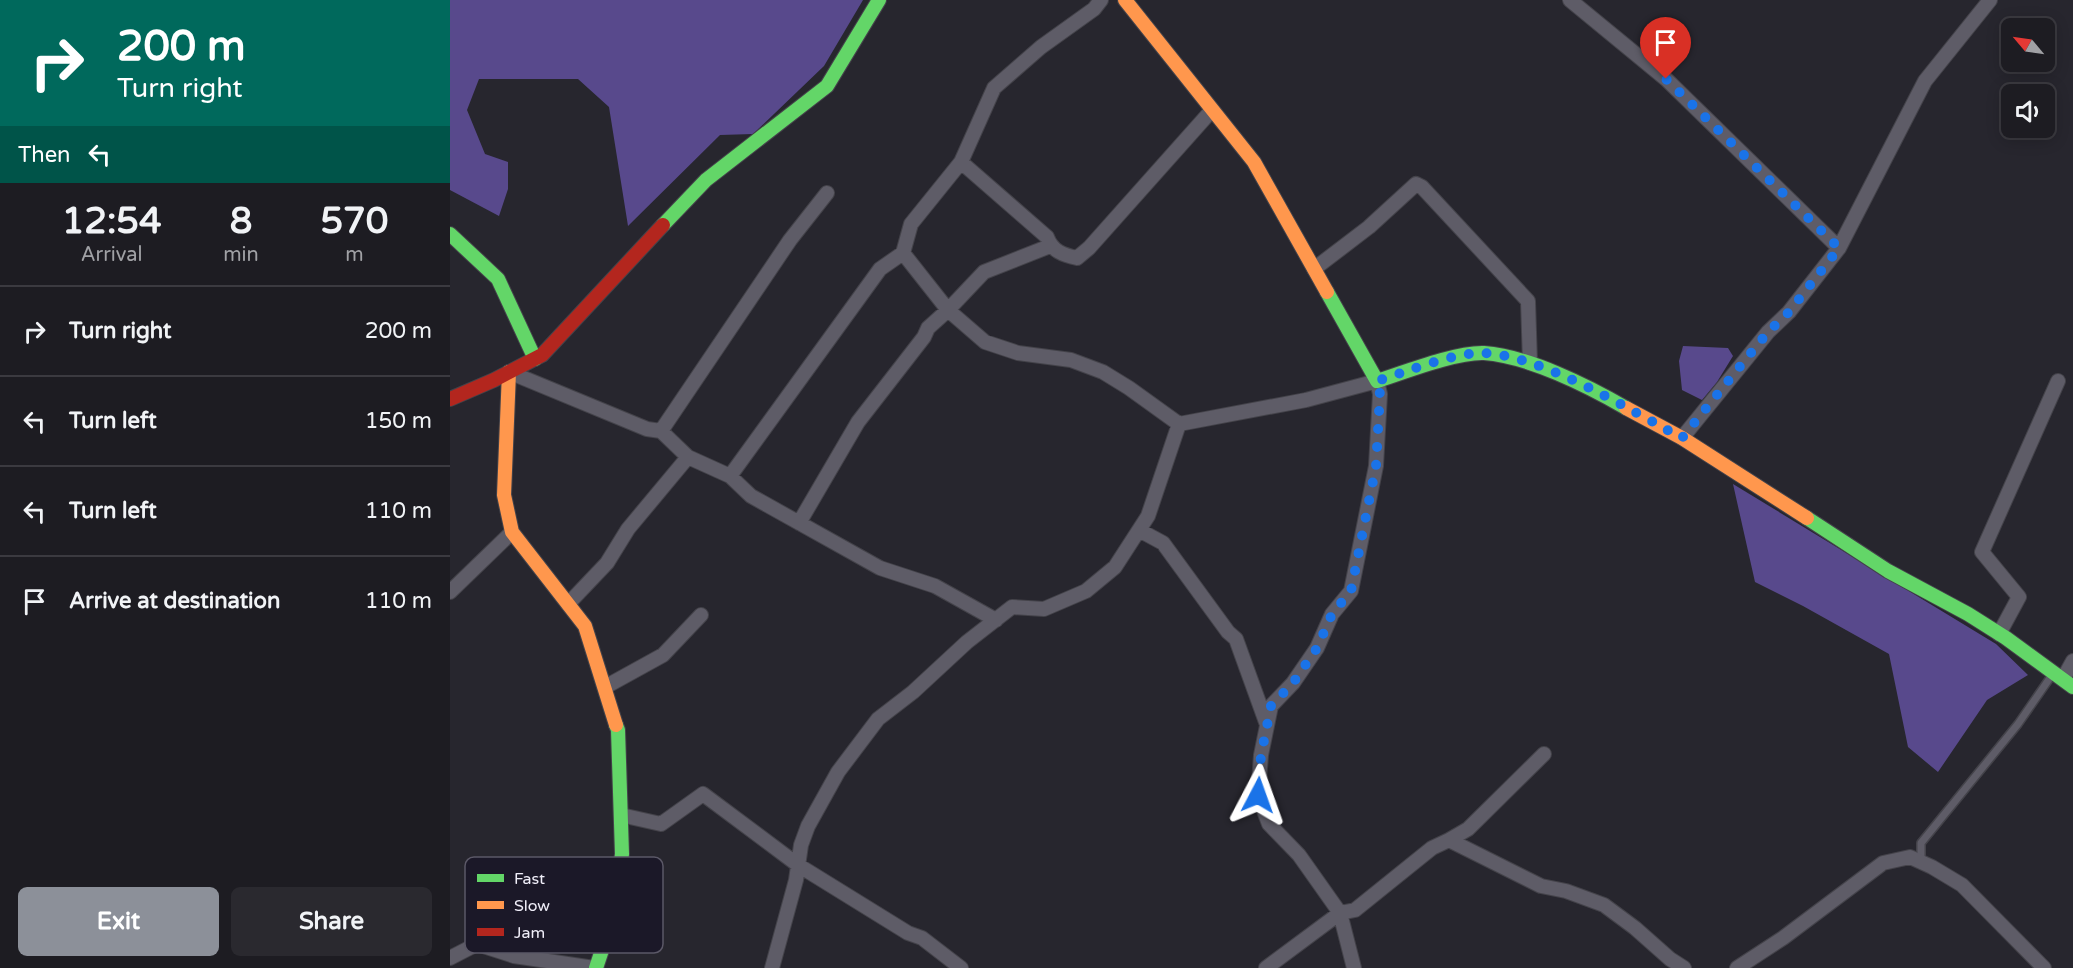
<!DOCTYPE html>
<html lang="en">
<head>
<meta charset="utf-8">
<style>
  :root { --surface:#1d1c22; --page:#2a292f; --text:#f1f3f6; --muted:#a0a1a5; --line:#3b3a40; --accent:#8c9099 }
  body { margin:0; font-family:"Varela Round",sans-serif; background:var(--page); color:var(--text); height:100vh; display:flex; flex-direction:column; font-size:22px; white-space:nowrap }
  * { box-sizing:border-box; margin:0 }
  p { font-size:20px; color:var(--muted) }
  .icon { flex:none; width:33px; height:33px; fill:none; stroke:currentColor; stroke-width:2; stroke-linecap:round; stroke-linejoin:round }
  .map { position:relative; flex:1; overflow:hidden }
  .panel { display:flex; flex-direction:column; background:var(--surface); width:450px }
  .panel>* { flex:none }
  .hud { background:#00695c; color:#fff; overflow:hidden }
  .needle { width:39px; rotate:299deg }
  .controls { position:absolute; left:1551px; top:18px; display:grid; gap:12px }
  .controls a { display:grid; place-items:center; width:54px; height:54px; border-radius:9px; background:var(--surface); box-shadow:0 3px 15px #0003,0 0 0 2px var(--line); font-size:30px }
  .pin { position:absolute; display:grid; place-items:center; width:51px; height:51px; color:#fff; margin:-62px -26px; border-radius:50% 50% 50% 0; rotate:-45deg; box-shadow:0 0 6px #0007 }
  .pin .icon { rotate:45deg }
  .me { position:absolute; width:66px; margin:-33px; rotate:4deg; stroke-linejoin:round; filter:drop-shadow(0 0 4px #0008) }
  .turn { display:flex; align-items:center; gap:21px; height:126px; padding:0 18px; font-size:27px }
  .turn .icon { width:78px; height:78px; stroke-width:2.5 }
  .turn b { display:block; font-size:42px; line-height:51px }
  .then { display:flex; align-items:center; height:57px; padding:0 18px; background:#0003; gap:12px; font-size:22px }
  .eta { display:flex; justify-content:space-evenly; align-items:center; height:102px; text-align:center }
  .eta b { font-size:36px; font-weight:700; line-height:42px }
  .button { display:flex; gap:12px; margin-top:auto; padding:12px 18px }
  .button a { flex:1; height:69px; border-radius:9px; background:var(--accent); color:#fff; font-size:24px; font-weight:700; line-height:69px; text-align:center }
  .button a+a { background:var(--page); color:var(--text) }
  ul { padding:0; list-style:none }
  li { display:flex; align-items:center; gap:18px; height:90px; padding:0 18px; border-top:2px solid var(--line) }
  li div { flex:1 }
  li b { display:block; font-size:22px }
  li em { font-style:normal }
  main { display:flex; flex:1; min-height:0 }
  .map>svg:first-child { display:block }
  .water { fill:#58498c }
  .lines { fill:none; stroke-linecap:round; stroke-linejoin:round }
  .lane-casing { stroke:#44434a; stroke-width:10 }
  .street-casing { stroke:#44434a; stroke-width:16 }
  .fast-casing { stroke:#44434a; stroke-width:16 }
  .slow-casing { stroke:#44434a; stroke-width:16 }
  .jam-casing { stroke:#44434a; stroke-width:16 }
  .lane { stroke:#5e5c67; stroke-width:7 }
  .street { stroke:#5e5c67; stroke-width:14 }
  .fast { stroke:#63d668; stroke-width:14 }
  .slow { stroke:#ff974d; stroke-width:14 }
  .jam { stroke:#b3261e; stroke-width:14 }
  .route { stroke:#1a73e8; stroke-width:10; stroke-dasharray:0 18 }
  .key { fill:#1b1828; stroke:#5b5867; stroke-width:1.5 }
  .key-label { font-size:16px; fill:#f0eef9 }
</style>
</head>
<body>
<main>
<section class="panel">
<div class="hud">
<div class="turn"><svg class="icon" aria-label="right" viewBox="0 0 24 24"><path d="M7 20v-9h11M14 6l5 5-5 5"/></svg><div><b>200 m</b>Turn right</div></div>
<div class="then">Then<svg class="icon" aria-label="left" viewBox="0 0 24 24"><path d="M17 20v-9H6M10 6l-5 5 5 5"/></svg></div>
</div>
<div class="eta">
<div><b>12:54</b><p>Arrival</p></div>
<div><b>8</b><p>min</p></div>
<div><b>570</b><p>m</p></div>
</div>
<ul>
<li><svg class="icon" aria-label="right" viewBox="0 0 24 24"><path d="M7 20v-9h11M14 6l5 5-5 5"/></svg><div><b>Turn right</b></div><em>200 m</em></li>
<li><svg class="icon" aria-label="left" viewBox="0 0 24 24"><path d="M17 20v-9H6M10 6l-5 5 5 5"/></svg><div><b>Turn left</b></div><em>150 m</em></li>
<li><svg class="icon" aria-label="left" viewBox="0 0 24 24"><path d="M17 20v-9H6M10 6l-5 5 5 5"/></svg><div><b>Turn left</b></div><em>110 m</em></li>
<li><svg class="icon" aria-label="arrive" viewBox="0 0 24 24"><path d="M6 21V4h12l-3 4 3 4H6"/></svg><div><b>Arrive at destination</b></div><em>110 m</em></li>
</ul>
<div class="button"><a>Exit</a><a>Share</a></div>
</section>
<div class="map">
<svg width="1623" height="968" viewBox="0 0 1623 968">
  <rect width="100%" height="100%" fill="#27262e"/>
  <!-- water -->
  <path class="water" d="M0 0H413L374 66 303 134 270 135 178 226 159 107 128 79H29L17 110 35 154 58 162V189L49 216 0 190Z
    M1233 346 1278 348 1283 356 1267 382 1252 400 1232 390 1229 361Z
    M1283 484 1546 644 1578 675 1537 700 1488 772 1458 747 1439 654 1353 606 1305 582Z"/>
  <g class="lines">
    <defs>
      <path id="lane" d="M1471 862V843L1568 724 1602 675"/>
      <path id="street" d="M1120 0 1216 79 1389 248 1475 81 1540 0
        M511 162 597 237C602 251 613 255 627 258L639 248 762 110
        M453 253 498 310 535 342 568 353 621 360 653 372 679 388 729 424 856 400 927 381 930 394 926 466 901 591 882 614 867 648 843 683 821 706 811 755 808 795 819 824 849 855 890 913 904 968
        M864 269 919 227 966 184 972 187 1078 301 1080 363
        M59 372 197 429 211 431 238 457 280 476 301 496 430 568 485 586 546 620
        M211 431 340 240 377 193
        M1232 438 1318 332 1339 312 1389 248
        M280 476 430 269 453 253 461 224 511 162 544 88 591 47 644 9 651 0
        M349 523 408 422 474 337 478 328 498 310 534 272 600 246
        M689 530 713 543 778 632 786 639 816 722
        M0 592 62 532
        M118 604 157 563 178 529 238 457
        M1549 634 1569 597 1532 552 1608 381
        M1613 679 1623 661
        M155 687 213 655 251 615
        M171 815 211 824 253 794 348 865 458 933 472 938 511 968
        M999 840 1018 829 1094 754
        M0 958 27 944 64 956 144 968
        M322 968 346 880 351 845 358 826 388 772 428 719 463 692 517 642 562 607 594 609 636 591 665 567 698 516 729 424
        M816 968 890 913 905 910 982 848 999 840 1091 886 1116 891 1154 905 1185 928 1220 959 1234 968
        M1287 968 1333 938 1433 863 1460 857 1482 867 1512 885 1594 968"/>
      <path id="fast" d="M213 225 256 180 377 86 429 0
        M0 234 48 279 85 359
        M877 292 927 381C955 372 1006 352 1034 353 1078 356 1138 386 1176 408
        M1357 518 1438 571 1518 614 1556 638 1623 687
        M146 968 164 914 172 854 168 730 166 725"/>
      <path id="slow" d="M675 0 804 162 877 292
        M59 372 54 495 62 532 135 626 166 725
        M1176 408 1232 438 1357 518"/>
      <path id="jam" d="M0 399 44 380 92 355 213 225"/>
    </defs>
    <!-- lane casing -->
    <use href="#lane" class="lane-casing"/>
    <!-- street casing -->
    <use href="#street" class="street-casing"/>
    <!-- fast casing -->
    <use href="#fast" class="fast-casing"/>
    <!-- slow casing -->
    <use href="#slow" class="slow-casing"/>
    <!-- jam casing -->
    <use href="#jam" class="jam-casing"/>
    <!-- lane -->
    <use href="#lane" class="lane"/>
    <!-- street -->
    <use href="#street" class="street"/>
    <!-- fast -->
    <use href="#fast" class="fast"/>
    <!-- slow -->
    <use href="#slow" class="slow"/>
    <!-- jam -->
    <use href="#jam" class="jam"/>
  </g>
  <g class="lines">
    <!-- route -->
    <path class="route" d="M808 795 811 755 821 706 843 683 867 648 882 614 901 591 926 466 930 394 927 381C956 372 1005 352 1034 353 1093 356 1180 410 1232 438L1318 332 1339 312 1389 248 1216 79"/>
  </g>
  <!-- legend -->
  <rect x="15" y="857" width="198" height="96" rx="9" class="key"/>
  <rect x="27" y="874" width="27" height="8" fill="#63d668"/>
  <rect x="27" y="901" width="27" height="8" fill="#ff974d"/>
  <rect x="27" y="928" width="27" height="8" fill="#b3261e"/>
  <g class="key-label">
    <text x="64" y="884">Fast</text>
    <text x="64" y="911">Slow</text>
    <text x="64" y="938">Jam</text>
  </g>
</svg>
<div class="controls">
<a><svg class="needle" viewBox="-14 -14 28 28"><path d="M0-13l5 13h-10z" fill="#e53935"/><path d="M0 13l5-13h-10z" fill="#a0a1a5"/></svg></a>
<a><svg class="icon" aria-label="sound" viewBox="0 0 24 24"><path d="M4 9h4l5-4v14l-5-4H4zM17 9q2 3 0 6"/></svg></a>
</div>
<div class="pin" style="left:1216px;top:79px;background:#d93025"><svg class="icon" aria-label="arrive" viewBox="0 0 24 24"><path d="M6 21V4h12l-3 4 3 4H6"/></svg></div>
<svg class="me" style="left:808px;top:795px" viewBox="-20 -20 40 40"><path d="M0-17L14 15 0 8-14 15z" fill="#1a73e8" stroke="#fff" stroke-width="4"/></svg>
</div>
</main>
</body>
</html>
